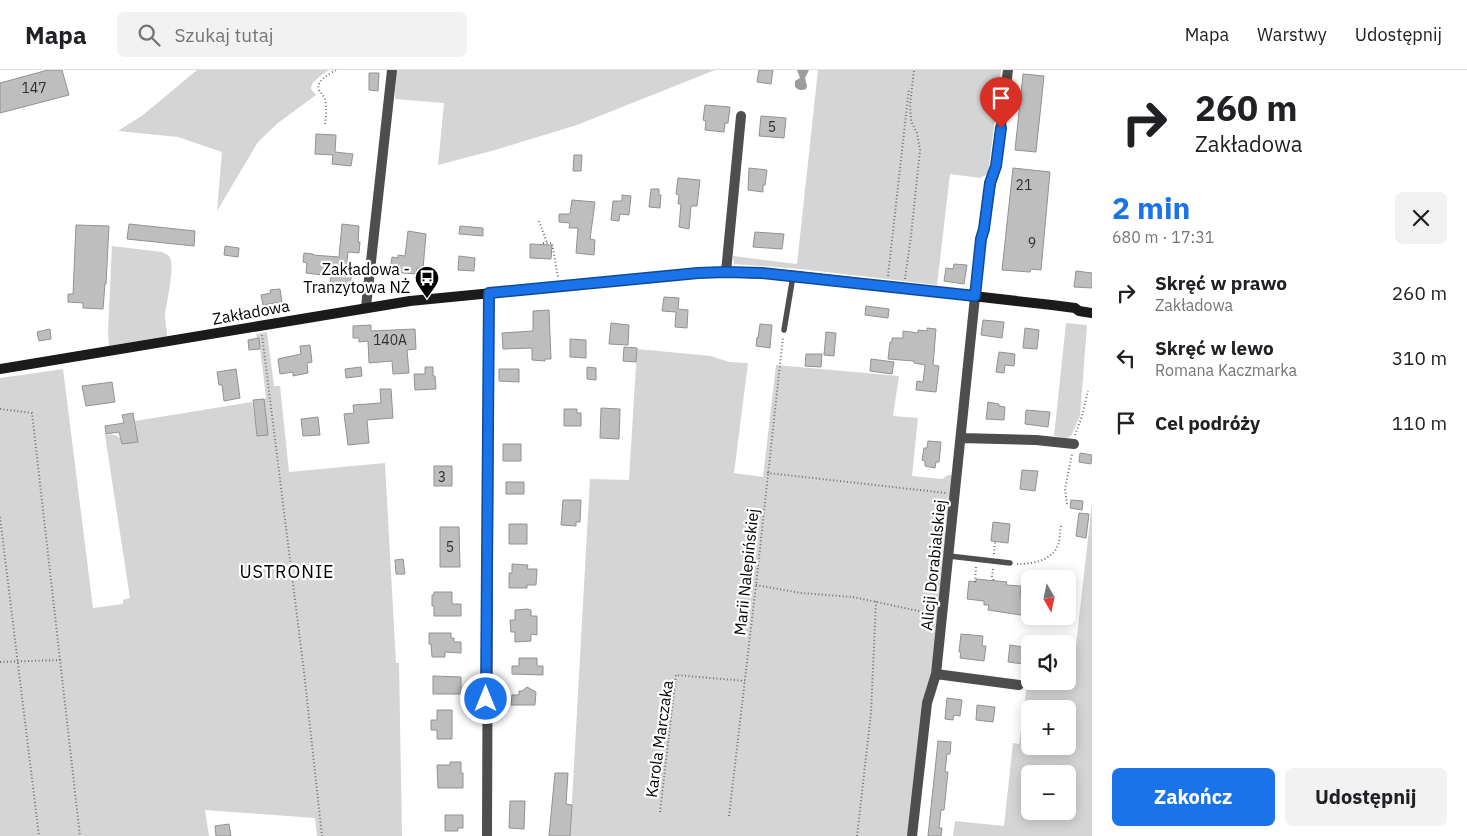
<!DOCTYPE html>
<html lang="pl">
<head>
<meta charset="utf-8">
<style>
  :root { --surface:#fff; --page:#f2f2f2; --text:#202124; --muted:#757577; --line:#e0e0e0; --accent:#1a73e8 }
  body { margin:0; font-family:"IBM Plex Sans",sans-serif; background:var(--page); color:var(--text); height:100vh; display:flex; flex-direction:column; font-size:19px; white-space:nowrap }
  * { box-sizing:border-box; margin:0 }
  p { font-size:16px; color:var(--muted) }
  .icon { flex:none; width:28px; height:28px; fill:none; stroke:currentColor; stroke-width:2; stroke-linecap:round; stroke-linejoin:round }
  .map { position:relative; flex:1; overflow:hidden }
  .panel { display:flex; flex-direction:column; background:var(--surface); width:375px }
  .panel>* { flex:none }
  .banner { background:#fff; color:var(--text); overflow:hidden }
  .needle { width:32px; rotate:171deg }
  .buttons { position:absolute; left:1021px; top:500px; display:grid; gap:10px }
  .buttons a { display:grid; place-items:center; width:55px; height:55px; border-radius:8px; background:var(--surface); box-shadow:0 2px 12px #0003; font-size:25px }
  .pin { position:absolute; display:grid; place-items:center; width:42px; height:42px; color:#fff; margin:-51px -21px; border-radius:50% 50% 50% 0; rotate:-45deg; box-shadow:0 0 5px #0007 }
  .pin .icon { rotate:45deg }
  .me { position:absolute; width:55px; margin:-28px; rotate:0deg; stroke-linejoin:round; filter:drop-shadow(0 0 4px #0008) }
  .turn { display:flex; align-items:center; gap:18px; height:105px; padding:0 20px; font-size:22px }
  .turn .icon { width:65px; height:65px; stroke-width:2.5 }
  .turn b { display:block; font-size:35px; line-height:42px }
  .round { display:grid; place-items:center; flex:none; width:52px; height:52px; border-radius:8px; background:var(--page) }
  .head { display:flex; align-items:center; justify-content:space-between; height:85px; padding:0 20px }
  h1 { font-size:30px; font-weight:700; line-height:38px; color:var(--accent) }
  .cta { display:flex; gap:10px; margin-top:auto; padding:10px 20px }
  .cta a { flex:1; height:58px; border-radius:8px; background:var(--accent); color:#fff; font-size:20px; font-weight:700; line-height:58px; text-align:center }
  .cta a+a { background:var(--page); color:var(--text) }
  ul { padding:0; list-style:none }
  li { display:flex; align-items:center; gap:15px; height:65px; padding:0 20px }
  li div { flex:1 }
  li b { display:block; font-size:19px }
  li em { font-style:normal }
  header { display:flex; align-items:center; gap:30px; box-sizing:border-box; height:70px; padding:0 25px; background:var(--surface); border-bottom:1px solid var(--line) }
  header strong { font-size:24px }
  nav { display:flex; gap:28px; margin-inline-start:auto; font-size:18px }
  .search { width:350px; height:45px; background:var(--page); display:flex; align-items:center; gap:12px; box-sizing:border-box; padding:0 18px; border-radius:8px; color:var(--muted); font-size:19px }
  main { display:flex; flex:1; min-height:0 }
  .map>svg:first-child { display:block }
  .green { fill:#d5d5d5; fill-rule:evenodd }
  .water { fill:#9c9c9c }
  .building { fill:#bebebe; stroke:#929292 }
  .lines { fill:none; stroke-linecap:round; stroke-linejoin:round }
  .path { stroke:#707070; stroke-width:2; stroke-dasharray:1 2.5; stroke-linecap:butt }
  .lane { stroke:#4e4e4e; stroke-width:5.5 }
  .street { stroke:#4e4e4e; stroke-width:10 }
  .secondary { stroke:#1b1b1b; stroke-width:10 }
  .route-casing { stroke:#114b97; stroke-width:12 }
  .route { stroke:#1a73e8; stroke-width:9 }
  .labels { text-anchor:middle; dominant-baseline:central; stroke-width:4.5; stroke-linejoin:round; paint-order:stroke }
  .number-label { font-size:14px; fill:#303030 }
  .poi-label { font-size:16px; fill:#000; stroke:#fff; text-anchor:end }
  .street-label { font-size:16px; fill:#000; stroke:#fff }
  .neighbourhood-label { font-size:18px; letter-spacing:1px; fill:#000; stroke:#fff }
</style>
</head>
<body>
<header>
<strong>Mapa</strong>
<div class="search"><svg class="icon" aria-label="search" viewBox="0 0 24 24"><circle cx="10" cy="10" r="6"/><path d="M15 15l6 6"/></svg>Szukaj tutaj</div>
<nav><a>Mapa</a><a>Warstwy</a><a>Udostępnij</a></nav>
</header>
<main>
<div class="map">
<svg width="1092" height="766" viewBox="0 0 1092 766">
  <rect width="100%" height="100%" fill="#fff"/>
  <!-- green -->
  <path class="green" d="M197 0H329C322 5 311 11 311 19L316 25 278 53 258 72 217 141 222 82 178 67 118 61 143 45Z
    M396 0H715L577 55 495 80 438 95 444 33 395 29Z
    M818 0H1001L988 104 980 108 950 104 937 215 801 199 734 194 733 186 797 194Z
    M112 176 162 182C163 182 168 185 169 186 176 196 166 232 165 246 165 252 167 259 167 266L109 276 108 262Z
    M1066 253 1087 255 1080 346 1071 366 1066 368 1054 366Z
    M267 262 274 316H280L289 402 385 393 396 593H399L402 766H317L315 748 205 740 209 766H0V308L63 299 93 538 123 534V530L130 528 105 365C111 364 115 364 120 368L122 374 138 372 135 351 252 332 257 366 268 365 264 329 266 328 259 269H257L256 264Z
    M637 279 711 286 729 292 748 293 734 403 763 407 776 295 899 306 893 346 918 348 912 406 942 409 948 405H952L935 589 909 766H570L590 409 629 410Z
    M1092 433V766H953L955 751 1004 756 1013 673 1019 674 1027 614 1071 619ZM1030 639H1068V676H1030ZM1030 704H1068V741H1030Z"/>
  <!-- water -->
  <path class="water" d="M797 0H809L805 8 807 16 806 19C801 21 798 20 795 17V11L800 8Z"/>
  <!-- building -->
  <path class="building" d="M48 0H62L69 25 0 43V13Z
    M759 0H773L771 14 757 12Z
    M369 3H379L378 21 369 20Z
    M1023 4 1044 6 1036 82 1015 80Z
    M705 35 730 37 728 53H725L724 62 705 60 706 51 703 50Z
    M761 46 786 48 784 68 759 66Z
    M316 64 336 65 335 82 353 84 351 96 332 94 333 85 315 84Z
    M574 85H582L581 101H573Z
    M749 98 767 100 765 115H763V122L748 120Z
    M1013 98 1050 102 1041 200 1031 199 1030 202 1002 200Z
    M678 108 700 110 697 136H691L689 159 679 157 681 134H678L679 125 676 124Z
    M651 119H659V125H661L660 138 649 137Z
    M622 125 631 126 629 145 620 144 619 151 611 150 613 131H622Z
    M572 130 595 132 590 169 595 170 594 185 576 183 578 158H569L570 153 559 152V144H570Z
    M129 154 195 161 194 176 127 169Z
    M342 154 359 156 358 172H360L359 183 348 182 346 202H352L350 214 330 212 331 206 306 203 307 193 303 192 304 183 313 184V185L339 187Z
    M76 155 109 156 106 214H105L103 239 83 238V233L68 232V224H73Z
    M460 156 483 158V166L459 164Z
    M408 161 426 164 423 199 417 198 416 204 390 202 392 187 398 188V185L405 186Z
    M755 162 784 164 782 179 753 177Z
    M530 174 552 175 551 189 530 188Z
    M225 176 239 178 238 187 224 185Z
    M459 186 475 188 474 201 458 200Z
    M954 194 967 195 964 214 944 211 946 198 953 199Z
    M1076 201 1092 203V218L1074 217Z
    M280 219 282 232 263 235 261 225 271 223 270 220Z
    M664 227 679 228 678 239 688 240 687 258 675 257 676 242 662 241Z
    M866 236 889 239 888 248 865 245Z
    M549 240 551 289H545V291L532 290V278L503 279 502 263 533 261V241Z
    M983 250 1004 252 1002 268 981 265Z
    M611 253 629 255 628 275 609 274Z
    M760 254 772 255 770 278 756 276 757 267 758 268Z
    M371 255V261L415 259 416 279 407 280 409 303 393 304 392 291 369 293 368 271 359 272V268H353V256Z
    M927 258 936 259 933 295 939 296 936 322 916 320 917 311 923 312 925 295 914 293V291L888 289 890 272H892V268H903V261L918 263V260L927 261Z
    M1025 258 1039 260 1037 279 1023 278Z
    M50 259 51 269 39 271 37 262Z
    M826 262 836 263 834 286 824 285Z
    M259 268 260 279 249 280 248 270Z
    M570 269 586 270V288L570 287Z
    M310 275 312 292 307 293 308 303 293 306V302L280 304 278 289 301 284 300 276Z
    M624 277 637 278 636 292 623 291Z
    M999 282 1015 284 1014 296 1005 295 1004 303 996 302Z
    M806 284H822L821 297 805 296Z
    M871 289 894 292 892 304 870 301Z
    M361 297 362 306 346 308 345 299Z
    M425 297H433V306H435L436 319 415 320 414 304H425Z
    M587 297 596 298V310L587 309Z
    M236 299 240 328 224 331 222 315H219L217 302Z
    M499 299H519V312L499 311Z
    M112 312 115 332 86 336 82 316Z
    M380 319H391L393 348 367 350 369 373 348 375 344 344 354 343 353 335 381 333Z
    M264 329 268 365 257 366 253 330Z
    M988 332 999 334V336L1005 337 1004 350 986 349Z
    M601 338 620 339 619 369 600 368Z
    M564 339H577V343H581V356H564Z
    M1026 340 1050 342 1048 357 1025 354Z
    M133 343 138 372 122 374 119 362 106 364 105 356 124 353 122 345Z
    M318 347 320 365 303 366 301 349Z
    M928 371 941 372 939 392H936L935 398 925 396V391L922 390 924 378H927Z
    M503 374H521V391H503Z
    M1080 383 1092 385 1091 394 1079 392Z
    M434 396H452V416H434Z
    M1022 400 1038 401 1035 421 1020 419Z
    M506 412H524V424H506Z
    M563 430H581L580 452H576V456L561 455Z
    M1071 430 1083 431 1082 440 1070 438Z
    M1079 443 1089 444 1086 468 1076 466Z
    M993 452 1010 454 1008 473 991 471Z
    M509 454H527V474H509Z
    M440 457H459L460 497H440Z
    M403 489 405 504H396L395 490Z
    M512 494 528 495 527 499H537L536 515H527V518H509V503H512Z
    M976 509 1007 512 1006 515 1021 516 1020 528 1028 529 1027 546 988 540 989 535H984V531L967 529 969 511 976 512Z
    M434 522H452V534H461V546H434V536H432V525H434Z
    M527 539 531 540V546H537V565L531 564V571L515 572V562H511L510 550H515V540Z
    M429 563H451V568H454V572H461V583L445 582V587H432L431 574H429Z
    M961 564 983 566 982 576H986L984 591 960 588 961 582H959Z
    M1010 575 1030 578 1029 590H1024L1023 594 1008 592Z
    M519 588H537V596H543V605L512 604V596H519Z
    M433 606 461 607V624H433Z
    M527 617 536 622 535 635H511L512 625H519V621H522Z
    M947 628 962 630 960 646 954 645 953 650 945 649Z
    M977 635 995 637 993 652 976 650Z
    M437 640H452V669H437V660H431V650H437Z
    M938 671 951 672 950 684H947L945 702H948L944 740H941L939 758H942L941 766H928Z
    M450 692H461V703H463V718H438L437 695H450Z
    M555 703H568L566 734 572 735 570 766H549Z
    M510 731H525L524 759 509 758Z
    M445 745H463V758H458V761H445Z
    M229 754 231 766H216L215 756Z"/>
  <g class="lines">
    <!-- path -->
    <path class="path" d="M325 54C326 46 327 38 325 30 324 25 321 24 319 20 315 11 330 4 336 0
      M539 151 547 173
      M543 173H552L558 207
      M888 206 909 18
      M905 209 911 166 920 80 917 63 911 51 910 35 914 0
      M262 265 304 602 322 766
      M0 339 32 343 80 766
      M1075 365 1082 346 1088 321
      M768 402V403L946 423
      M1067 434 1065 419 1072 384
      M0 447 39 766
      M994 484 995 472
      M1017 494C1032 494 1052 491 1058 475 1060 469 1060 462 1061 455
      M993 499 992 506 994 511
      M975 512 976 497
      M756 515 801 523 853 527 933 544
      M0 592 61 590
      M660 742 676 605 745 611
      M729 746 756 515 783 267
      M857 766 871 643 876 531"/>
    <!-- lane -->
    <path class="lane" d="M784 260 793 206
      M949 486 1010 493"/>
    <!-- street -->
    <path class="street" d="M726 202 741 46
      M366 237 392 0
      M961 368 1036 370 1074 374
      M936 604 1019 615
      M487 766 489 223
      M912 766 927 633 936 604 981 169 984 159 991 113 996 96 1008 0"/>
    <!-- secondary -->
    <path class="secondary" d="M0 299 410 231 698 203C731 202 763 203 796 206L1052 235 1075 238 1079 241 1092 243"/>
  </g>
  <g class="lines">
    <defs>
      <path id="route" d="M486 629 489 223 698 203 726 202 762 203 975 226 981 169 984 159 990 113 996 96 1001 58"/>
    </defs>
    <!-- route casing -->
    <use href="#route" class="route-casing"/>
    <!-- route -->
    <use href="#route" class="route"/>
  </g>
  <!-- icons -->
  <defs>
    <symbol id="bus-pin" viewBox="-11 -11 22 30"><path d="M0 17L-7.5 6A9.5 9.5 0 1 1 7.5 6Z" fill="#000" stroke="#fff"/><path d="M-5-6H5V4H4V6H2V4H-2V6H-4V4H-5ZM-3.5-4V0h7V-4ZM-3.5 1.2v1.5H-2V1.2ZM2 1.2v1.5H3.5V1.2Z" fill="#fff"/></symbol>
  </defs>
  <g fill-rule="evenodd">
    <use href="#bus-pin" x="413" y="194" width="28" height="38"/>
  </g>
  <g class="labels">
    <!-- number labels -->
    <g class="number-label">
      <text x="34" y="18">147</text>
      <text x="772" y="57">5</text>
      <text x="1024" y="115">21</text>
      <text x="1032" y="173">9</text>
      <text x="390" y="270">140A</text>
      <text x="442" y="407">3</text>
      <text x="450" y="477">5</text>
    </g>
    <!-- poi labels -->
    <g class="poi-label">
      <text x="410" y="199">Zakładowa -<tspan x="410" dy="18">Tranzytowa NŻ</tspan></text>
    </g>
    <!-- street labels -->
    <g class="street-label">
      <text transform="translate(251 242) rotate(-10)">Zakładowa</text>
      <text transform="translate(933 495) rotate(-84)">Alicji Dorabialskiej</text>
      <text transform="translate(746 502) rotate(-84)">Marii Nalepińskiej</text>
      <text transform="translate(659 669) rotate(-82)">Karola Marczaka</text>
    </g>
    <!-- neighbourhood labels -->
    <g class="neighbourhood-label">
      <text x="287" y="501">USTRONIE</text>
    </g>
  </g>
</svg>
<div class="buttons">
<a><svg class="needle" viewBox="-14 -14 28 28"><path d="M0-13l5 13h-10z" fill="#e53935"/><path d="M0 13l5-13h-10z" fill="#757577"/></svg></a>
<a><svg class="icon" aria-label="sound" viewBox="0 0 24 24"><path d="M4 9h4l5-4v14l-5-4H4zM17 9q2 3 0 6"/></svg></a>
<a>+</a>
<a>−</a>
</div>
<div class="pin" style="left:1001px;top:58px;background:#d93025"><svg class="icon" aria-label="arrive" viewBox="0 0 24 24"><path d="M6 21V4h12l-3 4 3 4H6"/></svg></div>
<svg class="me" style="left:486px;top:629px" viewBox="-20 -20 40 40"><circle r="17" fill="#1a73e8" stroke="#fff" stroke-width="3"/><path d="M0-11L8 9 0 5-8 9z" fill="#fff"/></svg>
</div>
<section class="panel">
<div class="banner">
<div class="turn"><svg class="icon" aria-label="right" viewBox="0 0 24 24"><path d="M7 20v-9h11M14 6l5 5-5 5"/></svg><div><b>260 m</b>Zakładowa</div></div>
</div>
<div class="head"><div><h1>2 min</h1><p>680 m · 17:31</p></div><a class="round"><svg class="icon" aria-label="close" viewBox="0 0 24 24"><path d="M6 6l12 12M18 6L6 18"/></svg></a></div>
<ul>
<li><svg class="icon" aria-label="right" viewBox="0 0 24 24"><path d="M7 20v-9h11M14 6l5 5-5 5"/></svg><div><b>Skręć w prawo</b><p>Zakładowa</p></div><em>260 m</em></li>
<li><svg class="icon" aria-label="left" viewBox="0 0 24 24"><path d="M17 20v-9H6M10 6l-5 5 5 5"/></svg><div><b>Skręć w lewo</b><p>Romana Kaczmarka</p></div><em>310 m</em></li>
<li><svg class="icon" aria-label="arrive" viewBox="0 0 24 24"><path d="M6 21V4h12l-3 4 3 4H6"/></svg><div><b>Cel podróży</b></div><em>110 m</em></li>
</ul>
<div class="cta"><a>Zakończ</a><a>Udostępnij</a></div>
</section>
</main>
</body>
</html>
